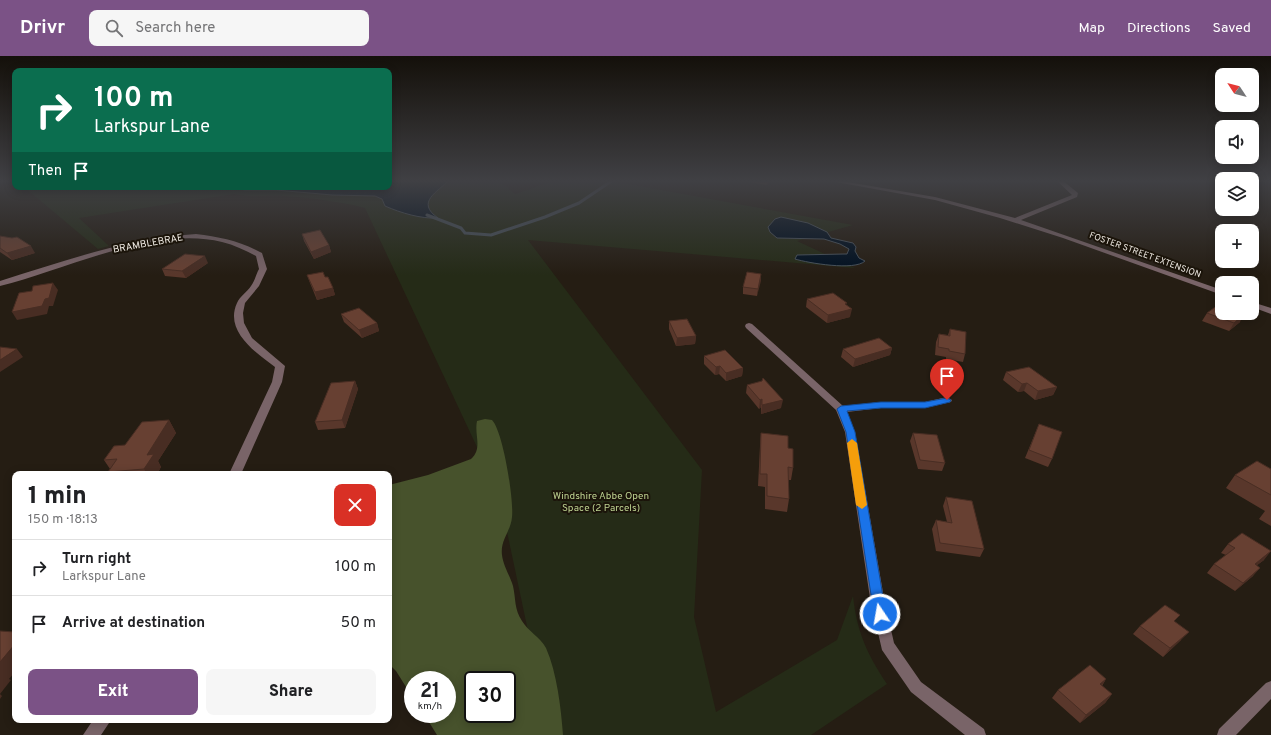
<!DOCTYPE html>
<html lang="en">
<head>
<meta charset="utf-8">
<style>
  :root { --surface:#fff; --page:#f6f6f6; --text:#202124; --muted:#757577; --line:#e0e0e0; --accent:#7b5286 }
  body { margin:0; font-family:Overpass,sans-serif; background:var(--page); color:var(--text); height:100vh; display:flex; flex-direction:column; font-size:15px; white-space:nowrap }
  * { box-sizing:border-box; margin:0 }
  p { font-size:13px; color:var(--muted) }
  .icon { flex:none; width:22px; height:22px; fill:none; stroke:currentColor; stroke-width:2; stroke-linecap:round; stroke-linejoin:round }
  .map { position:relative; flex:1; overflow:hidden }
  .panel { position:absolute; left:12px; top:415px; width:380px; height:252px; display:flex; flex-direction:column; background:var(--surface); border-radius:8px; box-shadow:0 2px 10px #0003 }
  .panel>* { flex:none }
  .guide { position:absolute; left:12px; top:12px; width:380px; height:122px; border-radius:8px; box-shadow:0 2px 10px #0003; background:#0b6e4f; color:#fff; overflow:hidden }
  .needle { width:26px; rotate:306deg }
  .controls { position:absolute; left:1215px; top:12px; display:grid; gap:8px }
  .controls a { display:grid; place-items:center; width:44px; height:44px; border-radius:8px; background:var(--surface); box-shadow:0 2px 10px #0003; font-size:20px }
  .speed { position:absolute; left:404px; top:615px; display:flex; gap:8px; font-size:20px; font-weight:700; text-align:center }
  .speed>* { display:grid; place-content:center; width:52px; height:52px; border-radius:50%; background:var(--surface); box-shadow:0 2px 10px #0003; line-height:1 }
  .speed small { font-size:10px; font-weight:400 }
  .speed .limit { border:2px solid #111; border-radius:6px; background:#fff; color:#111 }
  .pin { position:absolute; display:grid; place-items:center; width:34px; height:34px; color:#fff; margin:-41px -17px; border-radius:50% 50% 50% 0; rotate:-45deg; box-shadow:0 0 4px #0007 }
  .pin .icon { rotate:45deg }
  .me { position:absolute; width:44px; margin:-22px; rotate:348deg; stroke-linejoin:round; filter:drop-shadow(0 0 3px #0008) }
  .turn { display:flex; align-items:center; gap:14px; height:84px; padding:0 16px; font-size:18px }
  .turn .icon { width:52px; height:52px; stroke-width:2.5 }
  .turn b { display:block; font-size:28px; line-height:34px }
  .then { display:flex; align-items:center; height:38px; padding:0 16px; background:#0003; gap:8px; font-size:15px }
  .round { display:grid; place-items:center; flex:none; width:42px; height:42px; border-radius:8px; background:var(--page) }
  .head { display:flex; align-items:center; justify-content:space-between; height:68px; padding:0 16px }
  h1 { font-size:24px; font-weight:800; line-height:30px }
  .action { display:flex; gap:8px; margin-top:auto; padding:8px 16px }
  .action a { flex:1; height:46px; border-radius:8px; background:var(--accent); color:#fff; font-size:16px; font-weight:800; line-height:46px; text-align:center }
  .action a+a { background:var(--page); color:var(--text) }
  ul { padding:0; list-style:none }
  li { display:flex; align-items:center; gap:12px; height:56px; padding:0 16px; border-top:1px solid var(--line) }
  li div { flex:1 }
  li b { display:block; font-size:15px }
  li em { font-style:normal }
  header { display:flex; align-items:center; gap:24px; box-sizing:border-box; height:56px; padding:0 20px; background:var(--accent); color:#fff }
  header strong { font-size:19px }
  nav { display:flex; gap:22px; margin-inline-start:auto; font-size:14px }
  .search { width:280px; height:36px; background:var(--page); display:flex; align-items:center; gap:10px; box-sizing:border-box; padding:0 14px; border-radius:8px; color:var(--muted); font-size:15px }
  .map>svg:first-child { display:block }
  .green { fill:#252b17 }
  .forest { fill:#47522c; fill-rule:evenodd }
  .water { fill:#001021; stroke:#48525c }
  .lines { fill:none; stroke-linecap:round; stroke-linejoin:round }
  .stream { stroke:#48525c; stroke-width:3 }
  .minor { fill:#796468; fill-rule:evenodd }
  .wall { fill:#59372b }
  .shaded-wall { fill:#482d23 }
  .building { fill:#674032; stroke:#482d23 }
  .route { fill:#1a73e8; stroke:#114b97 }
  .slow { fill:#f59e0b }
  .labels { text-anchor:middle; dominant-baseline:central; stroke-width:4; stroke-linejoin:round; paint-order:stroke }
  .far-street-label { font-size:9px; fill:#f0ebe4; stroke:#1b140a }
  .street-label { font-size:10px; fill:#f0ebe4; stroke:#1b140a }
  .park-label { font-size:10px; fill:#bed291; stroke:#1b140a }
</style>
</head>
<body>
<header>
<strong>Drivr</strong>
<div class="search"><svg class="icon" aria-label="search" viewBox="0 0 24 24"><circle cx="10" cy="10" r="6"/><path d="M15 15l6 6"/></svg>Search here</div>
<nav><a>Map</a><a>Directions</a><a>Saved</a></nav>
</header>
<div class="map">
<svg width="1271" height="679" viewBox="0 0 1271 679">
  <rect width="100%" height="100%" fill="#251d13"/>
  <!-- green -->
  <path class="green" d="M389 124H499L515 138 557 124H606L853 169 797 185 855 212 528 184 702 414 694 561 716 656 837 584 853 540C857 576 867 598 887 628L811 679H550L499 438 365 152C338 145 311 142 283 140 266 139 251 142 234 138L79 162 109 190 98 193 24 131H389Z"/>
  <!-- forest -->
  <path class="forest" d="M485 363 492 364C503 375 514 444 512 461 511 475 500 484 502 499 503 509 510 520 513 530 516 543 514 553 522 565 528 575 540 581 546 592 557 617 561 652 563 679H437L424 658H447V624H413V642L396 615 389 608V429L428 419 471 403C483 392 474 379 477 365ZM473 624H507V658H473Z"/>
  <!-- water -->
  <path class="water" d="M389 124H449C438 136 415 146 438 162 421 163 401 157 385 150L382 143 375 140 332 139 276 134H245L229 131H389Z
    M781 161 808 167 827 176 831 182 853 187 856 191 855 195 859 202 865 205C855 215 808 207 795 203L797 199 844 198H847L849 193 840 188 824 183 777 182 770 176 768 171 775 163Z"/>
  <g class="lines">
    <!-- stream -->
    <path class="stream" d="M427 159 461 172 465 177 491 179 545 161 579 147 613 124"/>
    <!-- minor -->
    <path class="minor" d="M825 124H836L935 141 1015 162 1072 139 1056 124H1062L1078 137 1077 141 1021 164 1222 234V239L1063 182 1000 162 935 144Z
      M196 178C220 181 240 185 262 197L267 213 259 230 245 247 243 257 244 267 252 282 285 310 282 326 241 418H229L272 326 275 311C256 297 224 275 237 247 240 240 247 236 251 230 255 225 256 218 259 213L256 200C245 194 234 189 222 186 155 169 65 214 0 230V225C64 205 128 182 196 178Z
      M1252 246 1271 252V258L1252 251Z
      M749 267 752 268 843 350 881 346H925L947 341 952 344 951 346 925 352H881L847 356 855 376 884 542 894 587 921 626 984 673 986 679H965L911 636 882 594 870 542 845 376 836 354 746 272 745 270 746 268Z
      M1271 625V643L1236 679H1217L1219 673 1266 627Z
      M93 664H111L101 679H83Z"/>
  </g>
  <!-- wall -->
  <path class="wall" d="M722 124H738L735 126Z
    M738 124H772L767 129Z
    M302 178 329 189 331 196 314 203 304 185Z
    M0 180 35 197 12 204 0 196Z
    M208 207 186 222 165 220 162 213Z
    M761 218 757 240 743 238V231Z
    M307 219 333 232 335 239 317 244 310 227Z
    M807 243 847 249 850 261 827 267 806 251Z
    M1207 257 1240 266 1229 275 1202 265Z
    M341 258 377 267 379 275 362 282 344 266Z
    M669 265 696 280 695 288 676 290 669 273Z
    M950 273 965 298 963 306 946 303V301L935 299 936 286 939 278 948 279Z
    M892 292 890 299 853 311 841 301 843 293Z
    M704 300 743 312 742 320 726 325 719 318 715 319 704 308Z
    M1006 316 1057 331 1053 339 1035 344 1024 335 1018 336 1003 324Z
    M355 325 358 333 345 372 318 374 315 366Z
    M747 329 781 352 761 358V351L759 353 746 337Z
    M169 364 176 377 158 405 161 411 157 418H109L108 416 110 413 104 404Z
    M1039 368 1052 403 1048 411 1025 402Z
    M761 377 788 392 793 412 791 424H789V443L787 456 765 453V431L758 430 760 390Z
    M913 377 945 407 942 415 918 413 910 385Z
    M1271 413V470L1259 463 1265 455 1226 432 1235 419Z
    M946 441 984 493 980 501 936 495 932 473 936 464 947 466 943 450Z
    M1228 488 1264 504 1257 509 1253 520 1235 535 1207 517 1214 508 1226 499 1221 497Z
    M1175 566 1181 584 1163 601 1133 578 1140 570Z
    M1106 623 1102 630 1112 638 1105 647 1080 667 1052 642 1058 634Z"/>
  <!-- shaded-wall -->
  <path class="shaded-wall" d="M768 124H772L767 129Z
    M329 189 331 196 314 203 311 196Z
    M31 190 35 197 12 204 7 197Z
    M205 200 208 207 186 222 182 215Z
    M761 218V225L757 240 758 233Z
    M53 227 58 234 53 250H49L47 258 17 264 12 256 45 243Z
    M333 232 335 239 317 244 315 236Z
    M852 253 850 261 827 267 828 259Z
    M1244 258 1240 266 1229 275 1234 267Z
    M377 267 379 275 362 282 359 274Z
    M696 280 695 288 676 290 677 282Z
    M892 292 890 299 853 311 855 303Z
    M17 293 23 301 0 316V304Z
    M720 310 719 318 715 319 716 311Z
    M743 312 742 320 726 325V317Z
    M355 325 358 333 345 372 342 364Z
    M1027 327 1024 335 1018 336 1022 328Z
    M1057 331 1053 339 1035 344 1038 335Z
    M762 343 761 351 759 353 760 344Z
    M783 344 781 352 761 358 762 349Z
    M169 364 176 377 158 405 161 411 157 418H147L144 413 147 399Z
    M1271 495 1264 504 1247 517 1255 508Z
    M1260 512 1253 520 1235 535 1243 527Z
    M1189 576 1181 584 1163 601 1170 592Z
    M15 588V616L9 623 11 624 0 638V606Z
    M1106 623 1100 632V628Z
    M0 638 2 640 0 643Z
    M1112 638 1105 647 1080 667 1086 659Z"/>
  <!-- building -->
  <path class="building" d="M320 174 329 189 311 196 302 178Z
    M0 180 12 182 17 181 31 190 7 197 0 192Z
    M185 198 205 200 182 215 162 213Z
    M323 216 325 221H328L333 232 315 236 307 219Z
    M747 216 761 218 758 233 743 231Z
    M53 227 49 242 45 243 42 250 12 256 19 237 32 235 33 230Z
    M833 237 847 247 845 248 852 253 828 259 807 243Z
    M1218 249 1222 250V257H1242L1244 258 1234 267 1207 257Z
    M359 252 377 267 359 274 341 258Z
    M687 263 696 280 677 282 669 265Z
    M950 273 966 276 965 298 949 295V293L938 291 939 278 950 280Z
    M879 282 892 292 855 303 843 293Z
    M0 291 17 293 0 304Z
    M725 294 743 312 726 317 720 310 716 311 704 300Z
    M1029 311 1057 331 1038 335 1027 327 1022 328 1006 316Z
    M763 322 783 344 762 349V343L760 344 747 329 762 325Z
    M355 325 342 364 315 366 331 327Z
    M169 364 147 399 154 398 144 413 108 416 117 403 104 404 114 390 125 389 142 366Z
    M1039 368 1062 376 1052 403 1029 394Z
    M761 377 788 380V392L793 393V412L788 411 789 443 767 440V418H760Z
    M913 377 937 379 945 407 920 404Z
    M1257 405 1271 413V439L1235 419Z
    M946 441 972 445 984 493 940 487 936 464 952 467Z
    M1242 477 1271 495 1255 508 1260 512 1243 527 1214 508 1235 492 1228 488Z
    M1165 549 1180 559 1174 565 1189 576 1170 592 1140 570Z
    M0 575 15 576V588L0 606Z
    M1090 609 1106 623 1100 628 1112 638 1086 659 1058 634Z"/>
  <!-- sky -->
  <linearGradient id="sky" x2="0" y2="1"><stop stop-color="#14100a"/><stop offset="0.57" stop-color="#404044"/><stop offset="1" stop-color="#404044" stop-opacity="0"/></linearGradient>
  <rect width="1271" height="219" fill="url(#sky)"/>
  <!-- route -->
  <path class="route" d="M947 342 951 344 950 346 925 352H881L847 355 855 376 886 558 885 561 880 563 876 561 874 558 846 376 837 353 841 350 881 346H925Z"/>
  <!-- slow -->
  <path class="slow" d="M852 383 857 387 867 449 862 453 856 449 847 387Z"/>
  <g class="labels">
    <!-- far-street labels -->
    <g class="far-street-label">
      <text transform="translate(1145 199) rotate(20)">FOSTER STREET EXTENSION</text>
    </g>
    <!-- street labels -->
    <g class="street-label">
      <text transform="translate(148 188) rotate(-10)">BRAMBLEBRAE</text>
    </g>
    <!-- park labels -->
    <g class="park-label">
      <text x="601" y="440">Windshire Abbe Open<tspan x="601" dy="12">Space (2 Parcels)</tspan></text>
    </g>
  </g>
</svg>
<div class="controls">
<a><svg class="needle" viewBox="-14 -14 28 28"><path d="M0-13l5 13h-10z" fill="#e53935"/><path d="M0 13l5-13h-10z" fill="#757577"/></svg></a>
<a><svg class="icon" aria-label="sound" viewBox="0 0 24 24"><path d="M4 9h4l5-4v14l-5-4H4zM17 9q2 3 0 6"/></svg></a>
<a><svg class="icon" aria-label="layers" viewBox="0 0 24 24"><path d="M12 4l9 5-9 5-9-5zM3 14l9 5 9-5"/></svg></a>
<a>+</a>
<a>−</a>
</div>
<div class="speed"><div>21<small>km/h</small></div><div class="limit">30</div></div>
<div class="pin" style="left:947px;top:344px;background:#d93025"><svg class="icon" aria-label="arrive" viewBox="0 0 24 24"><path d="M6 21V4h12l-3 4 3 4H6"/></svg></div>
<svg class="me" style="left:880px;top:558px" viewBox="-20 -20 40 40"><circle r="17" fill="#1a73e8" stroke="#fff" stroke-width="3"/><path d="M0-11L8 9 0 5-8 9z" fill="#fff"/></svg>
<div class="guide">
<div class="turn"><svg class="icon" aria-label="right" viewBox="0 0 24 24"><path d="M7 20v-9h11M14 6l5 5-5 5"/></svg><div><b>100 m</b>Larkspur Lane</div></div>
<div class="then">Then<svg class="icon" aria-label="arrive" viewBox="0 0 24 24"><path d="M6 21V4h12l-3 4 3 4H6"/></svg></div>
</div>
<section class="panel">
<div class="head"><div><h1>1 min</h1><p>150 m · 18:13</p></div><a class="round" style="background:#d93025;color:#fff"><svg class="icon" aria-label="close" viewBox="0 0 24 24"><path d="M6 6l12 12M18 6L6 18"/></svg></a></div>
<ul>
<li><svg class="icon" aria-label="right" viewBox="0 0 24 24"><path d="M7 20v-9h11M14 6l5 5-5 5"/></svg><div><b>Turn right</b><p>Larkspur Lane</p></div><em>100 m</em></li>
<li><svg class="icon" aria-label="arrive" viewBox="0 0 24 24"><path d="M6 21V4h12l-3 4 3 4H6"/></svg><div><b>Arrive at destination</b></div><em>50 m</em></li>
</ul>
<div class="action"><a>Exit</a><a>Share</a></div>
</section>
</div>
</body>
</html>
